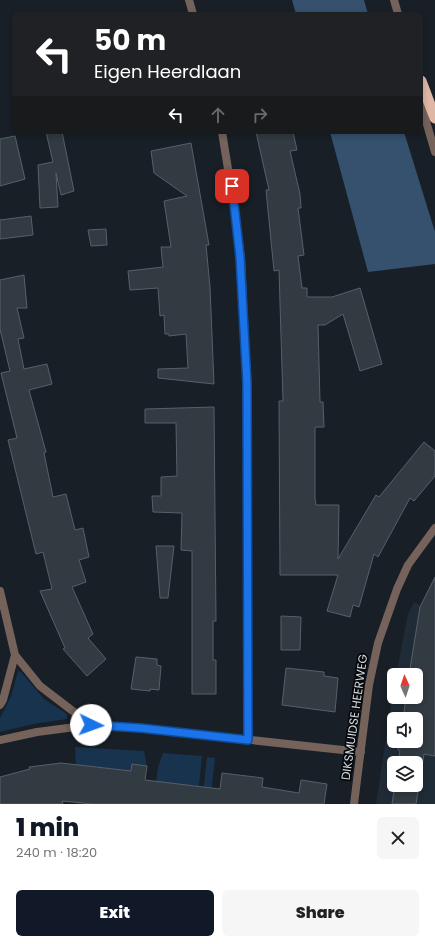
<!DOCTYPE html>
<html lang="en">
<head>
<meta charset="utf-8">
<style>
  :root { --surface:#fff; --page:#f6f6f6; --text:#202124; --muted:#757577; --accent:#111827 }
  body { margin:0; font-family:Poppins,sans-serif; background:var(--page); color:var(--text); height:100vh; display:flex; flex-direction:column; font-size:15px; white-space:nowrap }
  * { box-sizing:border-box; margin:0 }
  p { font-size:13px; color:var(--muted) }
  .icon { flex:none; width:22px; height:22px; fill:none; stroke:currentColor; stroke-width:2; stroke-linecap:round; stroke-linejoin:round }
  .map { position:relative; height:804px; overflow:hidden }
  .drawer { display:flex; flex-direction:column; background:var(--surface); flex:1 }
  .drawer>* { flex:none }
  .guide { position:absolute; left:12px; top:12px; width:411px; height:122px; border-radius:6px; box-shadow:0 2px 6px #0003; background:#202124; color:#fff; overflow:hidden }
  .needle { width:26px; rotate:357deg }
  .buttons { position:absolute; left:387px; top:668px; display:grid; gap:8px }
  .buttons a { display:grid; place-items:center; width:36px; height:36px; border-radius:6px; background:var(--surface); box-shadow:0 2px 6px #0003; font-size:20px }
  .pin { position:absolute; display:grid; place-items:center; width:34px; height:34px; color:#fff; margin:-17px; border-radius:8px; box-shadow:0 2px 6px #0006 }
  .me { position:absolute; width:44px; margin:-22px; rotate:93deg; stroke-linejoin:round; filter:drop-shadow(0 0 3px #0008) }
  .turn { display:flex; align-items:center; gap:14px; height:84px; padding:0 16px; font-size:18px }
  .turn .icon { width:52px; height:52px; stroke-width:2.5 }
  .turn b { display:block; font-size:28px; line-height:34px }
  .lanes { display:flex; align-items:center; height:38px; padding:0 16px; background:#0003; justify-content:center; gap:20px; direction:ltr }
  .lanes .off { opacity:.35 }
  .round { display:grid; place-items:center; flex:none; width:42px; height:42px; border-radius:6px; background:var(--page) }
  .headline { display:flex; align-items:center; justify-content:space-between; height:68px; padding:0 16px }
  h1 { font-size:24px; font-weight:800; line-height:30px; color:var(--accent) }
  .button { display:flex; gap:8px; margin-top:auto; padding:8px 16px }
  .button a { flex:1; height:46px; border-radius:6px; background:var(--accent); color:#fff; font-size:16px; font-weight:800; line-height:46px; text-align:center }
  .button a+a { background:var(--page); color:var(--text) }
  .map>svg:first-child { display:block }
  .built { fill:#1f2b36; fill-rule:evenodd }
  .green { fill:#18334e }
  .forest { fill:#35516e }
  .building { fill:#323a42; stroke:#576069 }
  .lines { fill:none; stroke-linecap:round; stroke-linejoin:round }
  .minor { stroke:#75635b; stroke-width:8 }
  .tertiary { stroke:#75635b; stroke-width:8 }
  .trunk { stroke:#e0b6a5; stroke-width:11 }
  .route-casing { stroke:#114b97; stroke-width:10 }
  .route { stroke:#1a73e8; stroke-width:7 }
  .labels { text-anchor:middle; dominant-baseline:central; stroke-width:3.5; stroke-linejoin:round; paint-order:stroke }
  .street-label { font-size:12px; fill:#d7dce1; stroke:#06090c }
</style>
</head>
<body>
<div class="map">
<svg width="435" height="804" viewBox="0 0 435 804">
  <rect width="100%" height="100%" fill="#181f27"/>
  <!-- built -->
  <path class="built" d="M414 602 435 613V804H376L394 686V697H416V675H396L408 614ZM394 719H416V741H394ZM394 763H416V785H394Z"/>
  <!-- green -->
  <path class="green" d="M18 671 21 672 44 699 67 714V719L33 724 0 732V718L11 696Z
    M75 747 144 751 147 766 132 764 131 771 89 766 86 803 90 804H78Z
    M163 753 202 756 199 786 156 782 158 767Z
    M207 757 215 758 210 804H202Z"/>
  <!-- forest -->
  <path class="forest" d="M292 0H364L368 14H296Z
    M330 132H404L435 232V264L368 272Z"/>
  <!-- building -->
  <path class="building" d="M46 132H62L74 191 61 195 56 173 58 207 40 208 38 165 53 162Z
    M256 132H293L297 150 290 151 300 194 301 208H298L304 255 298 256 302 288H307V297H332L360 288 382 364 360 371 343 314 325 325H318L320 402H323L324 427H315V498L316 505H339L338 559 376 495 379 497 424 442 435 451V476L414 501 410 498 378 557 374 554 359 607 353 605 350 617 327 611 338 575H280L279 401H283L279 270 274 271 266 190H269Z
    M15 136 25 179 0 186V139Z
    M191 143 209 245H206L210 287 214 384 158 378V369L188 368 186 334 169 336V334H165L164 315 160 316 158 288 130 290 128 271 163 267 161 247H171L164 201 187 196 154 173 151 151Z
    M31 216 33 235 0 239V220Z
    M106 229 107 245 91 246 88 230Z
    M24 275 27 308H17L24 338 18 339 24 369 47 364 52 384 29 390 46 452 44 453 53 497 66 494 75 530 83 528 89 557 79 560 86 582 72 587 93 634 88 638 106 659 87 676 63 649 65 648 40 591 52 589 43 552 36 554 8 440 17 438 1 373 10 371 0 329V280Z
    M214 407 216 621H213V660H216V694H192V551L181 550 182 513 153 512 152 496H161V477L177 476 176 423H145V409Z
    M156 546H174L168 598H160Z
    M435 577V756L424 754 416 804H392L395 785H416V763H398L400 751 398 750 399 741H416V719H403L406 697H416V675H409L420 607Z
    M281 616 301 617 300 650H281Z
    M136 657 157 659V665L161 666 159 690 150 689V691L131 689Z
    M286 668 324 672V676L338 678 335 712 282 705Z
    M61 763 131 771 132 764 147 766 145 780 220 789 222 773 263 778 262 787 299 793 301 780 327 784 324 804H93L62 801 63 804H0V777L30 769 29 767Z"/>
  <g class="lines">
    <!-- minor -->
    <path class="minor" d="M189 0 193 14
      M222 132 235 212 241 257 247 383 248 740
      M0 591 15 655 40 686 91 725
      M0 705 3 700 15 655
      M0 740 37 732 91 725 140 728 361 752
      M354 804 369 685 378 643 397 589 408 565 435 528"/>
    <!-- tertiary -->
    <path class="tertiary" d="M394 0 398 14
      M421 104 435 152"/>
    <!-- trunk -->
    <path class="trunk" d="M421 81 435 118"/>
  </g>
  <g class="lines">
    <defs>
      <path id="route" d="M91 725 140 728 248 740 247 383 240 257 232 186"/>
    </defs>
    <!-- route casing -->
    <use href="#route" class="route-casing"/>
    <!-- route -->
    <use href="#route" class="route"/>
  </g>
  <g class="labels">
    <!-- street labels -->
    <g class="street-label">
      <text transform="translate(354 717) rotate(-82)">DIKSMUIDSE HEERWEG</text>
    </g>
  </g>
</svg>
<div class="buttons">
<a><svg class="needle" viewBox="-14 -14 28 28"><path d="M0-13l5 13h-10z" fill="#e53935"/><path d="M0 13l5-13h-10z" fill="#757577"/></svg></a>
<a><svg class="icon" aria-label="sound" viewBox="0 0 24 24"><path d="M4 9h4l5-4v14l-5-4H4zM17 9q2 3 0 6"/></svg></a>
<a><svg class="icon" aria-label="layers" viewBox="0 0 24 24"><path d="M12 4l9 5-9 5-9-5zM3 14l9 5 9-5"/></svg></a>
</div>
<div class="pin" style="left:232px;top:186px;background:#d93025"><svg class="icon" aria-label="arrive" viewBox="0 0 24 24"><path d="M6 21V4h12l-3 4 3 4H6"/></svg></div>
<svg class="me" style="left:91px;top:725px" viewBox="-20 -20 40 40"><circle r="19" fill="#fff"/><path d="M0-13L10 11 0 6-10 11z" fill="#1a73e8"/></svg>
<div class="guide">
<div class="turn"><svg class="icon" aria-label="left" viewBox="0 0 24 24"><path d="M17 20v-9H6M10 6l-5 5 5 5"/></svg><div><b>50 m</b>Eigen Heerdlaan</div></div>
<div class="lanes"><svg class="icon" aria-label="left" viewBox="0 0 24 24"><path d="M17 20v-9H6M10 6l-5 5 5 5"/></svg><svg class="icon off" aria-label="ahead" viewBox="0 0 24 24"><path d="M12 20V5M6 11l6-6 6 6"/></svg><svg class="icon off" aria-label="right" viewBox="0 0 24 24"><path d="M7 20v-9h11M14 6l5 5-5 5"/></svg></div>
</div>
</div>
<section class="drawer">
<div class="headline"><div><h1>1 min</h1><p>240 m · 18:20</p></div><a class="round"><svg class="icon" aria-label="close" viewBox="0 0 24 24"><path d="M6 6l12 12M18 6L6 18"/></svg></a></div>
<div class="button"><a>Exit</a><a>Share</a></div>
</section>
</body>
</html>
